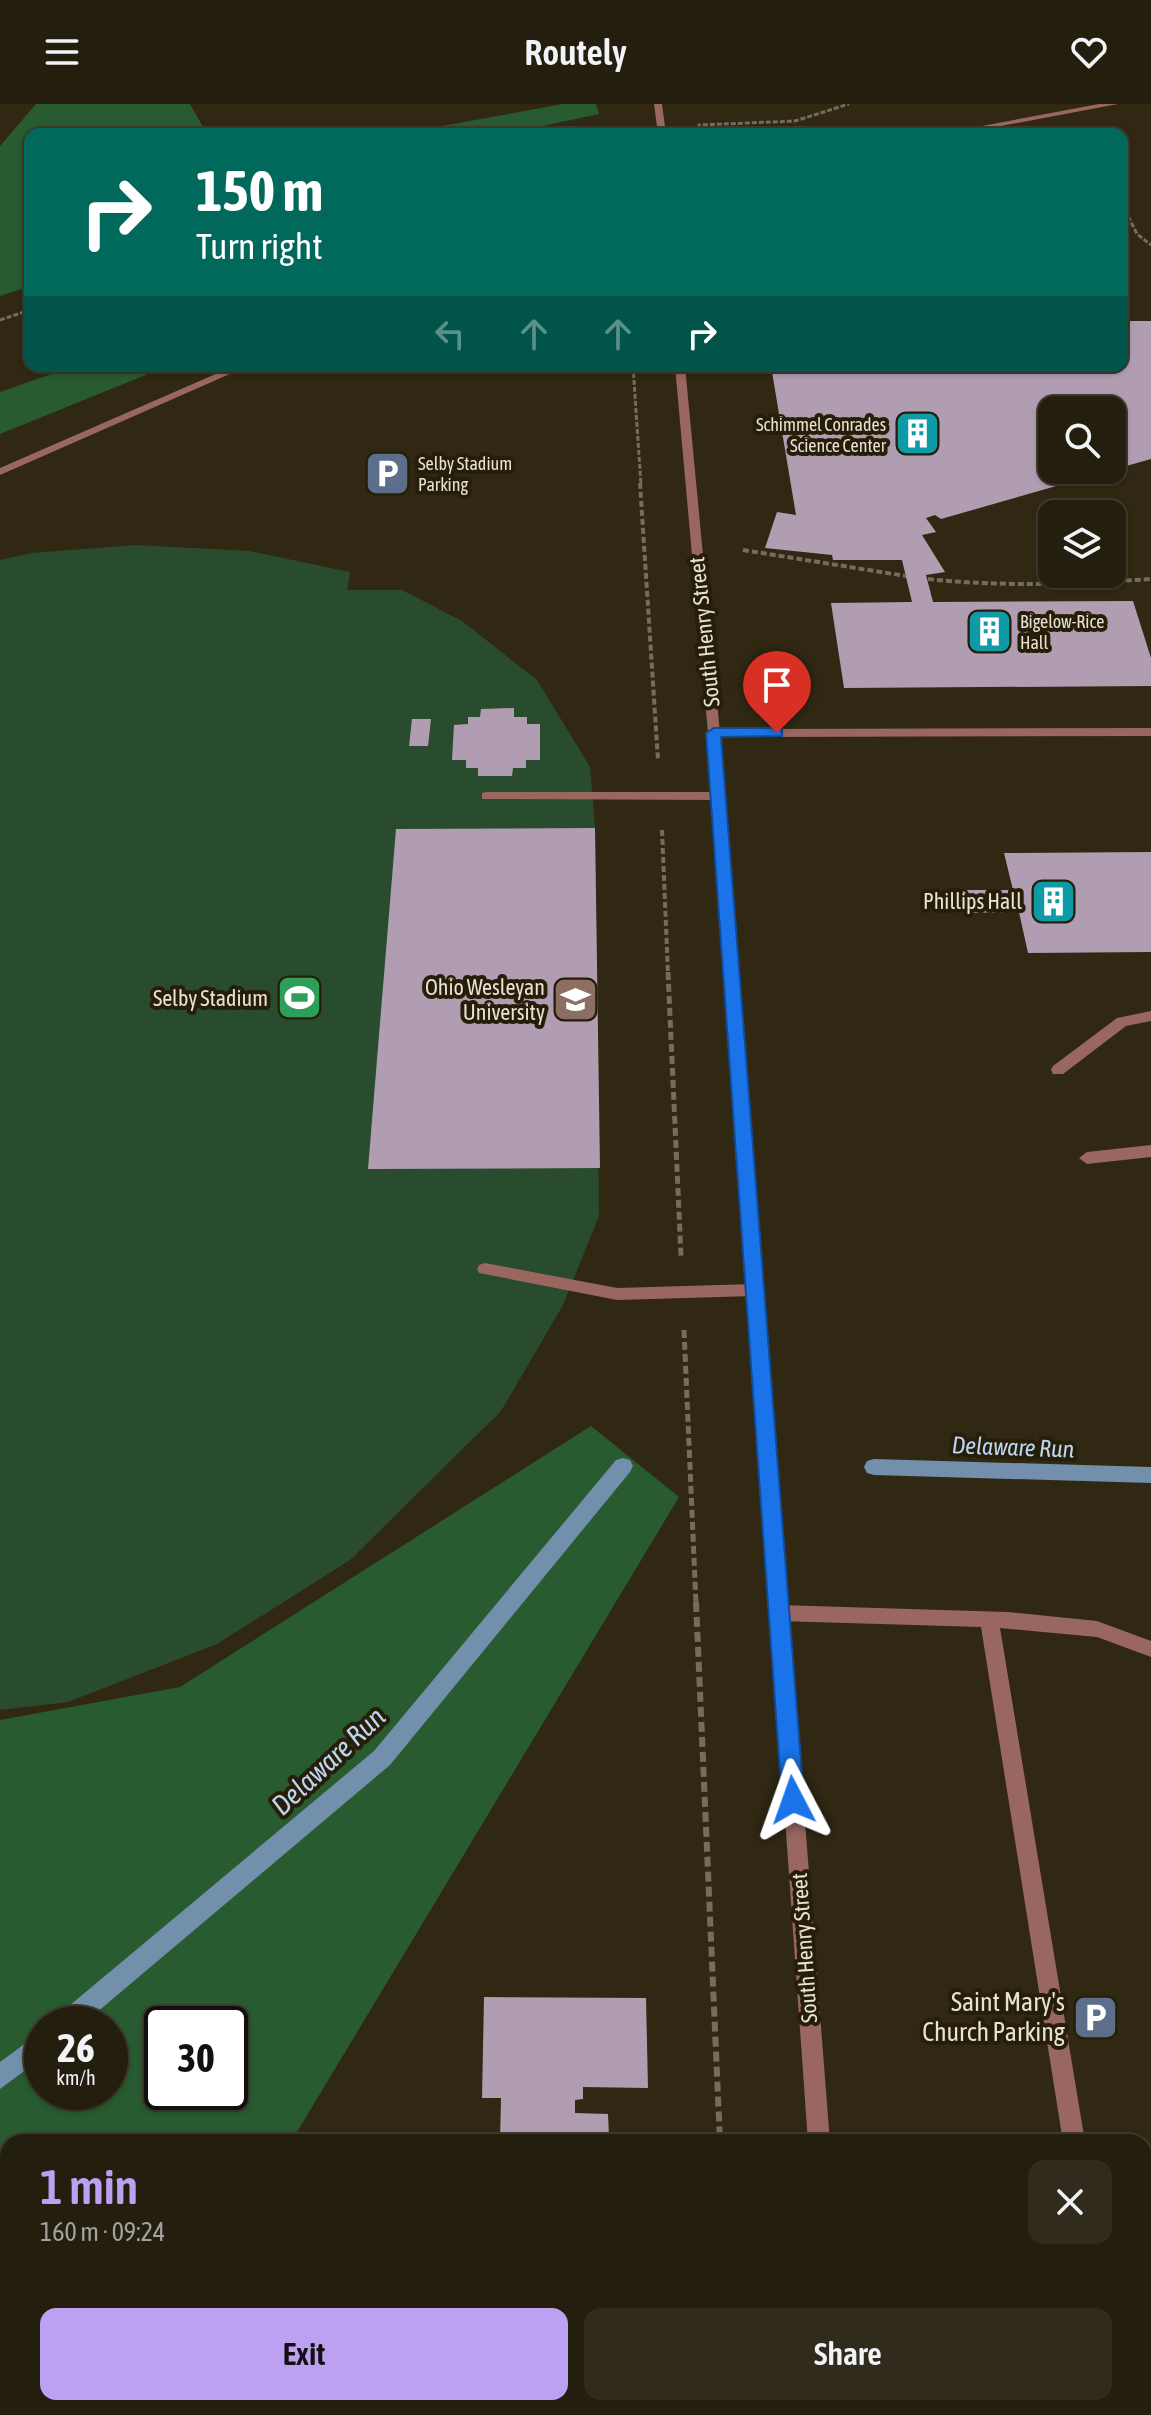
<!DOCTYPE html>
<html lang="en">
<head>
<meta charset="utf-8">
<style>
  :root { --surface:#241e0e; --page:#302b1c; --text:#f1f3f6; --muted:#a3a29e; --line:#413c2e; --accent:#bca0f2 }
  body { margin:0; font-family:"Asap Condensed",sans-serif; background:var(--page); color:var(--text); height:100vh; display:flex; flex-direction:column; font-size:30px; white-space:nowrap }
  * { box-sizing:border-box; margin:0 }
  p { font-size:26px; color:var(--muted) }
  .icon { flex:none; width:44px; height:44px; fill:none; stroke:currentColor; stroke-width:2; stroke-linecap:round; stroke-linejoin:round }
  .map { position:relative; flex:1; overflow:hidden }
  .panel { position:absolute; left:0px; top:2030px; width:1152px; height:282px; display:flex; flex-direction:column; background:var(--surface); border-radius:24px 24px 0 0; box-shadow:0 2px 6px #0004,0 0 0 2px var(--line) }
  .panel>* { flex:none }
  .hud { position:absolute; left:24px; top:24px; width:1104px; height:244px; border-radius:16px; box-shadow:0 2px 6px #0004,0 0 0 2px var(--line); background:#00695c; color:#fff; overflow:hidden }
  .buttons { position:absolute; left:1038px; top:292px; display:grid; gap:16px }
  .buttons a { display:grid; place-items:center; width:88px; height:88px; border-radius:16px; background:var(--surface); box-shadow:0 2px 6px #0004,0 0 0 2px var(--line); font-size:40px }
  .speed { position:absolute; left:24px; top:1902px; display:flex; gap:16px; font-size:40px; font-weight:700; text-align:center }
  .speed>* { display:grid; place-content:center; width:104px; height:104px; border-radius:50%; background:var(--surface); box-shadow:0 2px 6px #0004,0 0 0 2px var(--line); line-height:1 }
  .speed small { font-size:20px; font-weight:400 }
  .speed .limit { border:4px solid #111; border-radius:12px; background:#fff; color:#111 }
  .pin { position:absolute; display:grid; place-items:center; width:68px; height:68px; color:#fff; margin:-82px -34px; border-radius:50% 50% 50% 0; rotate:-45deg; box-shadow:0 0 8px #0007 }
  .pin .icon { rotate:45deg }
  .me { position:absolute; width:88px; margin:-44px; rotate:356deg; stroke-linejoin:round; filter:drop-shadow(0 0 6px #0008) }
  .turn { display:flex; align-items:center; gap:28px; height:168px; padding:0 40px; font-size:36px }
  .turn .icon { width:104px; height:104px; stroke-width:2.5 }
  .turn b { display:block; font-size:56px; line-height:68px }
  .lanes { display:flex; align-items:center; height:76px; padding:0 40px; background:#0003; justify-content:center; gap:40px; direction:ltr }
  .lanes .off { opacity:.35 }
  .round { display:grid; place-items:center; flex:none; width:84px; height:84px; border-radius:16px; background:var(--page) }
  .overview { display:flex; align-items:center; justify-content:space-between; height:136px; padding:0 40px }
  h1 { font-size:48px; font-weight:600; line-height:60px; color:var(--accent) }
  .action { display:flex; gap:16px; margin-top:auto; padding:16px 40px }
  .action a { flex:1; height:92px; border-radius:16px; background:var(--accent); color:#111; font-size:32px; font-weight:600; line-height:92px; text-align:center }
  .action a+a { background:var(--page); color:var(--text) }
  header { display:flex; justify-content:space-between; align-items:center; height:104px; padding:0 40px; background:var(--surface); font-size:36px; font-weight:600 }
  .map>svg:first-child { display:block }
  .green { fill:#2a4c2e }
  .forest { fill:#285b2f; fill-rule:evenodd }
  .lines { fill:none; stroke-linecap:round; stroke-linejoin:round }
  .stream { fill:#728fac; fill-rule:evenodd }
  .building { fill:#b19db2 }
  .path-far3 { stroke:#746d5b; stroke-width:3; stroke-dasharray:5 2; stroke-linecap:butt }
  .path-far2 { stroke:#746d5b; stroke-width:4; stroke-dasharray:6 3; stroke-linecap:butt }
  .path-far1 { stroke:#746d5b; stroke-width:5; stroke-dasharray:8 4; stroke-linecap:butt }
  .path { stroke:#746d5b; stroke-width:6; stroke-dasharray:10 5; stroke-linecap:butt }
  .lane { fill:#996660; fill-rule:evenodd }
  .street { fill:#996660; fill-rule:evenodd }
  .route { fill:#1a73e8; stroke:#114b97; stroke-width:2 }
  .labels { text-anchor:middle; dominant-baseline:central; stroke-width:8; stroke-linejoin:round; paint-order:stroke }
  .far-poi-label { font-size:18px; fill:#e7e2d5; stroke:#261e09; text-anchor:start }
  .street-label { font-size:22px; fill:#e7e2d5; stroke:#261e09 }
  .poi-label { font-size:22px; fill:#e7e2d5; stroke:#261e09; text-anchor:end }
  .water-label { font-size:24px; font-style:italic; fill:#bcd5f2; stroke:#261e09 }
  .near-poi-label { font-size:26px; fill:#e7e2d5; stroke:#261e09; text-anchor:end }
  .near-water-label { font-size:28px; font-style:italic; fill:#bcd5f2; stroke:#261e09 }
</style>
</head>
<body>
<header><svg class="icon" aria-label="menu" viewBox="0 0 24 24"><path d="M4 6h16M4 12h16M4 18h16"/></svg>Routely<svg class="icon" aria-label="heart" viewBox="0 0 24 24"><path d="M12 20l-8-8c-3-5 5-10 8-4 3-6 11-1 8 4z"/></svg></header>
<div class="map">
<svg width="1151" height="2311" viewBox="0 0 1151 2311">
  <rect width="100%" height="100%" fill="#302813"/>
  <!-- green -->
  <path class="green" d="M135 441 249 447 350 468 347 486H402L462 517 537 576 590 663 595 724 599 1112 563 1201 501 1307 350 1456 217 1540 68 1598 0 1606V456L32 449Z"/>
  <!-- forest -->
  <path class="forest" d="M36 0H190L207 30H30V182L0 192V42Z
    M563 0H596L599 10 506 30H398Z
    M74 262H168L0 330V288Z
    M591 1322 679 1393 291 2038H8V2304H131L127 2311H0V1616L180 1583ZM42 1920H110V1988H42ZM162 1920H230V1988H162Z"/>
  <g class="lines">
    <!-- stream -->
    <path class="stream" d="M623 1354 630 1356 633 1362 630 1368 390 1661 83 1920H53L57 1912 374 1647 616 1356Z
      M874 1355 1151 1363V1379L874 1371 867 1369 864 1363 867 1357Z
      M42 1927V1954L0 1985V1958Z"/>
  </g>
  <!-- building -->
  <path class="building" d="M1122 217H1151V355L1112 366V306H1052V366L1109 367 941 415 935 411 926 414 936 428 922 431 945 468 926 471 933 498 1133 497 1151 554V582L844 584 831 499 912 498 902 456H833L832 451 765 444 777 408 796 411 771 262H1122Z
    M514 604V613H527V620H540V656H526V664H513L512 672H478V664H466V656H452L454 621 468 620V613H480L481 605Z
    M412 615H431L428 642H409Z
    M595 724 600 1064 368 1065 396 725Z
    M1151 748V848L1028 849 1019 808 958 809 953 786H1013L1004 749Z
    M484 1893 646 1894 648 1984 583 1983V1995L575 1996V2009L608 2010 609 2032 665 2030V2038H500L501 1994H482Z"/>
  <g class="lines">
    <!-- path-far3 -->
    <path class="path-far3" d="M700 24 699 21 795 17 849 0
      M1122 100 1137 130 1151 141
      M0 216 30 206
      M633 262 641 381"/>
    <!-- path-far2 -->
    <path class="path-far2" d="M640 379 658 656
      M743 446 906 472
      M928 475C1002 483 1076 480 1151 475
      M662 726 668 870"/>
    <!-- path-far1 -->
    <path class="path-far1" d="M668 868 681 1152
      M684 1226 696 1500"/>
    <!-- path -->
    <path class="path" d="M696 1498 720 2038
      M731 2304V2311"/>
    <!-- lane -->
    <path class="lane" d="M234 262H248L0 371V364Z
      M1151 624V632L714 633 708 629 714 625Z
      M487 688H718L725 692 718 696 482 695V689Z
      M1151 907V917L1126 922 1063 970H1053L1051 966 1053 962 1117 914Z
      M1151 1041V1053L1087 1060 1079 1054 1087 1048Z
      M485 1159 617 1184 754 1180 760 1181 762 1186 760 1191 754 1192 617 1196 479 1169 477 1165 479 1161Z
      M779 1501 1008 1508 1097 1517 1151 1537V1553L1097 1533 1000 1524 1085 2038H1063L981 1523 779 1517 773 1515 770 1509 773 1503Z
      M1106 2304H1130L1131 2311H1107Z"/>
    <!-- street -->
    <path class="street" d="M654 0H662L666 30H658Z
      M1099 0H1118L958 30H939Z
      M675 262H685L720 629 830 2038H808L708 629Z
      M827 2304H851V2311H827Z"/>
  </g>
  <!-- route -->
  <path class="route" d="M777 624 782 626V632L721 633 804 1696 800 1703 793 1706 785 1703 782 1696 706 629 714 624Z"/>
  <!-- icons -->
  <defs>
    <symbol id="building-square" viewBox="-11 -11 22 22"><rect x="-9" y="-9" width="18" height="18" rx="4" fill="#0f9aa8" stroke="#261e09"/><path d="M-4-6H4V6H1V3H-1V6H-4ZM-2.5-4.3h1.7v1.8h-1.7ZM.8-4.3h1.7v1.8H.8ZM-2.5-1h1.7V.8h-1.7ZM.8-1h1.7V.8H.8Z" fill="#fff"/></symbol>
    <symbol id="parking-square" viewBox="-11 -11 22 22"><rect x="-9" y="-9" width="18" height="18" rx="4" fill="#5c6f8a" stroke="#261e09"/><path d="M-3.5-5.5H1a3.5 3.5 0 0 1 0 7H-1V5.5H-3.5ZM-1-3.4V-.6H.8a1.4 1.4 0 0 0 0-2.8Z" fill="#fff"/></symbol>
    <symbol id="stadium-square" viewBox="-11 -11 22 22"><rect x="-9" y="-9" width="18" height="18" rx="4" fill="#2e9e5b" stroke="#261e09"/><path d="M0-5a6.5 5 0 1 0 0 10a6.5 5 0 1 0 0-10ZM-3.5-1.8h7v3.6h-7Z" fill="#fff"/></symbol>
    <symbol id="university-square" viewBox="-11 -11 22 22"><rect x="-9" y="-9" width="18" height="18" rx="4" fill="#8d6e63" stroke="#261e09"/><path d="M0-5L7-2L0 1L-7-2ZM-4 1L0 2.5L4 1V4Q0 6-4 4Z" fill="#fff"/></symbol>
  </defs>
  <g fill-rule="evenodd">
    <use href="#building-square" x="892" y="304" width="51" height="51"/>
    <use href="#parking-square" x="362" y="344" width="51" height="51"/>
    <use href="#building-square" x="964" y="502" width="51" height="51"/>
    <use href="#building-square" x="1028" y="772" width="51" height="51"/>
    <use href="#stadium-square" x="274" y="868" width="51" height="51"/>
    <use href="#university-square" x="550" y="870" width="51" height="51"/>
    <use href="#parking-square" x="1070" y="1888" width="51" height="51"/>
  </g>
  <g class="labels">
    <!-- far-poi labels -->
    <g class="far-poi-label">
      <text x="886" y="320" text-anchor="end">Schimmel Conrades<tspan x="886" dy="21">Science Center</tspan></text>
      <text x="418" y="359">Selby Stadium<tspan x="418" dy="21">Parking</tspan></text>
      <text x="1020" y="517">Bigelow-Rice<tspan x="1020" dy="21">Hall</tspan></text>
    </g>
    <!-- street labels -->
    <g class="street-label">
      <text transform="translate(704 528) rotate(-96)">South Henry Street</text>
      <text transform="translate(804 1844) rotate(-94)">South Henry Street</text>
    </g>
    <!-- poi labels -->
    <g class="poi-label">
      <text x="1022" y="797">Phillips Hall</text>
      <text x="545" y="883">Ohio Wesleyan<tspan x="545" dy="25">University</tspan></text>
      <text x="268" y="894">Selby Stadium</text>
    </g>
    <!-- water labels -->
    <g class="water-label">
      <text transform="translate(1013 1343) rotate(2)">Delaware Run</text>
    </g>
    <!-- near-poi labels -->
    <g class="near-poi-label">
      <text x="1065" y="1898">Saint Mary's<tspan x="1065" dy="30">Church Parking</tspan></text>
    </g>
    <!-- near-water labels -->
    <g class="near-water-label">
      <text transform="translate(328 1657) rotate(-43)">Delaware Run</text>
    </g>
  </g>
</svg>
<div class="buttons">
<a><svg class="icon" aria-label="search" viewBox="0 0 24 24"><circle cx="10" cy="10" r="6"/><path d="M15 15l6 6"/></svg></a>
<a><svg class="icon" aria-label="layers" viewBox="0 0 24 24"><path d="M12 4l9 5-9 5-9-5zM3 14l9 5 9-5"/></svg></a>
</div>
<div class="speed"><div>26<small>km/h</small></div><div class="limit">30</div></div>
<div class="pin" style="left:777px;top:629px;background:#d93025"><svg class="icon" aria-label="arrive" viewBox="0 0 24 24"><path d="M6 21V4h12l-3 4 3 4H6"/></svg></div>
<svg class="me" style="left:793px;top:1696px" viewBox="-20 -20 40 40"><path d="M0-17L14 15 0 8-14 15z" fill="#1a73e8" stroke="#fff" stroke-width="4"/></svg>
<div class="hud">
<div class="turn"><svg class="icon" aria-label="right" viewBox="0 0 24 24"><path d="M7 20v-9h11M14 6l5 5-5 5"/></svg><div><b>150 m</b>Turn right</div></div>
<div class="lanes"><svg class="icon off" aria-label="left" viewBox="0 0 24 24"><path d="M17 20v-9H6M10 6l-5 5 5 5"/></svg><svg class="icon off" aria-label="ahead" viewBox="0 0 24 24"><path d="M12 20V5M6 11l6-6 6 6"/></svg><svg class="icon off" aria-label="ahead" viewBox="0 0 24 24"><path d="M12 20V5M6 11l6-6 6 6"/></svg><svg class="icon" aria-label="right" viewBox="0 0 24 24"><path d="M7 20v-9h11M14 6l5 5-5 5"/></svg></div>
</div>
<section class="panel">
<div class="overview"><div><h1>1 min</h1><p>160 m · 09:24</p></div><a class="round"><svg class="icon" aria-label="close" viewBox="0 0 24 24"><path d="M6 6l12 12M18 6L6 18"/></svg></a></div>
<div class="action"><a>Exit</a><a>Share</a></div>
</section>
</div>
</body>
</html>
